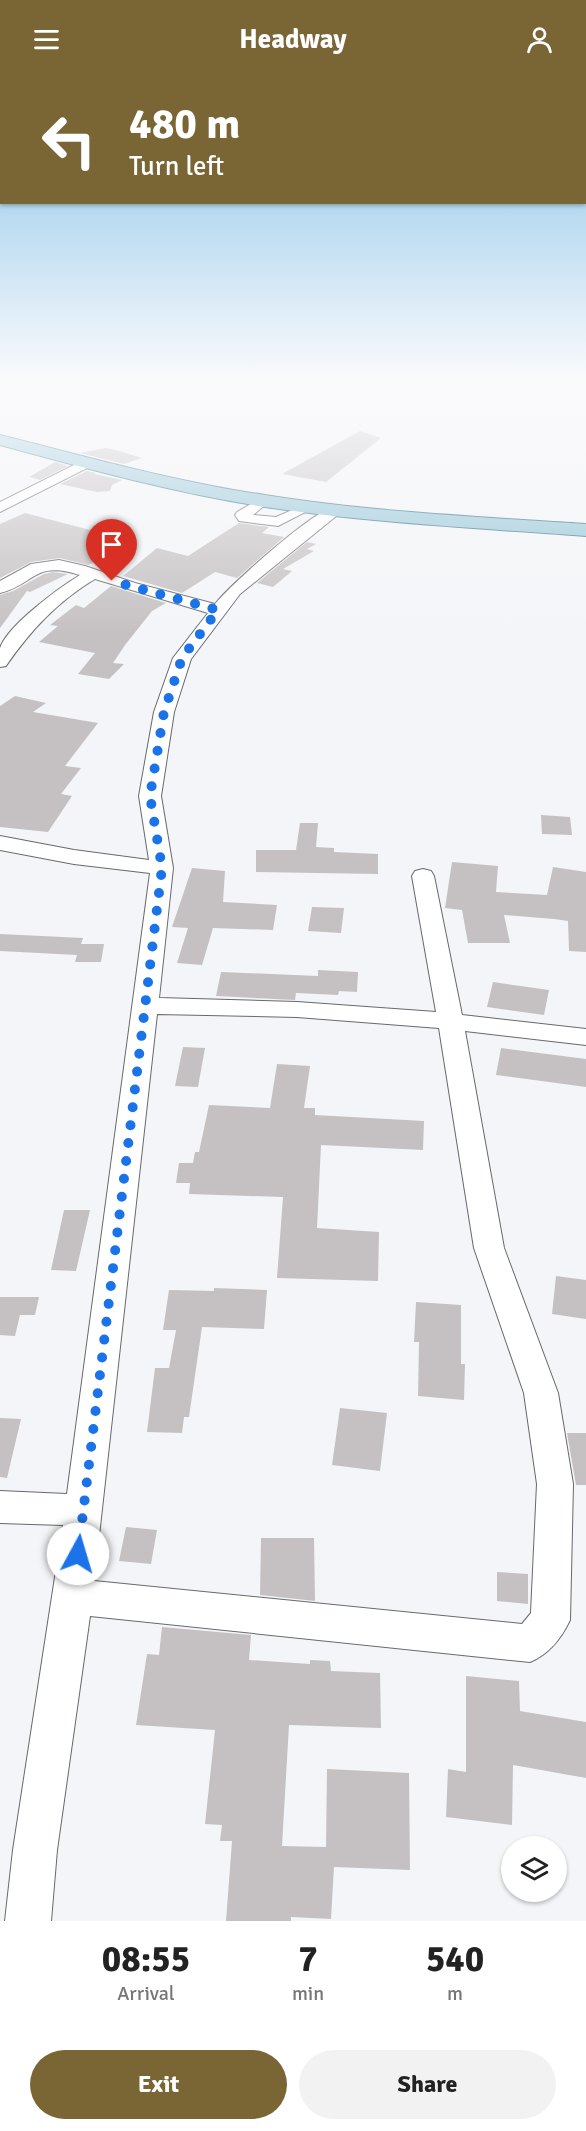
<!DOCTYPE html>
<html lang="en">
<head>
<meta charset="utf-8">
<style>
  :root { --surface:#fff; --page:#f2f2f2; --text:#222; --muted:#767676; --accent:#7a6534 }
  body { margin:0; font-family:Signika,sans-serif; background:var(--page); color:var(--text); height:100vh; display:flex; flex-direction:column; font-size:22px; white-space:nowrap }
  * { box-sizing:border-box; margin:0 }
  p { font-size:20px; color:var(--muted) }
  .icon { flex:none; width:33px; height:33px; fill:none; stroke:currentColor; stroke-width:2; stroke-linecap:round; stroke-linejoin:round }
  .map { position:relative; height:1843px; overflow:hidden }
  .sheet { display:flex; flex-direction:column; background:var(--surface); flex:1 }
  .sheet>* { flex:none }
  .banner { position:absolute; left:0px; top:0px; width:586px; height:126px; box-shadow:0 2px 4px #0004; background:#7a6534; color:#fff; overflow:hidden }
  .tools { position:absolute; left:501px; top:1758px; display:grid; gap:12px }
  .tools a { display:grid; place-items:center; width:66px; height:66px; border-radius:50%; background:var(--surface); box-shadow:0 2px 4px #0004; font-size:30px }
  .pin { position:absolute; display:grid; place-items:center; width:51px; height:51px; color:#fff; margin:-62px -26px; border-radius:50% 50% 50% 0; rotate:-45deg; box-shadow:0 0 6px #0007 }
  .pin .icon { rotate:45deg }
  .me { position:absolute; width:66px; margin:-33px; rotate:6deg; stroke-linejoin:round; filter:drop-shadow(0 0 4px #0008) }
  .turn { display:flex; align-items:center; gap:21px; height:126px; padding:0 30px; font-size:27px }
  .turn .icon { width:78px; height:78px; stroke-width:2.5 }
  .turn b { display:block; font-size:42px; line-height:51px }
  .eta { display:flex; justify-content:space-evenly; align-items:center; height:102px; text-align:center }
  .eta b { font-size:36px; font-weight:700; line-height:42px }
  .cta { display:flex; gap:12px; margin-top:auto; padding:12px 30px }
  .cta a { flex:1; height:69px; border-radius:36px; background:var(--accent); color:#fff; font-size:24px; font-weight:700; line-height:69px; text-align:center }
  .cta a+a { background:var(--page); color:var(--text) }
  header { display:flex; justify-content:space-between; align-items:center; height:78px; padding:0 30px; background:var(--accent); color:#fff; font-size:27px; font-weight:700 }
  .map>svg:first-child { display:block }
  .building { fill:#c5c1c2 }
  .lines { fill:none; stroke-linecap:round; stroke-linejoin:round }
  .minor-casing { stroke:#68696c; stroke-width:2 }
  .major-casing { stroke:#356c80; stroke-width:2 }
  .minor { fill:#fff; fill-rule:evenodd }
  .major { fill:#92c5d7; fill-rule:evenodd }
  .route { stroke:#1a73e8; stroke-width:10; stroke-dasharray:0 18 }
</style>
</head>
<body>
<header><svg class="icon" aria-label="menu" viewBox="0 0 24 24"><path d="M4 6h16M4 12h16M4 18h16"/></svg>Headway<svg class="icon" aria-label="person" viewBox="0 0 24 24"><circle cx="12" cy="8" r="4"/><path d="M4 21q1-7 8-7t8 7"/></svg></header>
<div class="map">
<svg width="586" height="1843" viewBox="0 0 586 1843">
  <rect width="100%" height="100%" fill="#f4f5f8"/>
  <!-- building -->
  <path class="building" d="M360 353 381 360 326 404 282 396Z
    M106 370 116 372 142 380 124 386 80 375Z
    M55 384 68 388 40 402 29 399Z
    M87 393 96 395 94 396 122 402 112 407 110 413 97 414 60 406Z
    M25 435 136 464 88 487 60 480 31 484 0 500V446Z
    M239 445 269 449 262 455 284 459 237 500 215 494 182 515 123 498 157 470 188 478Z
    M307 464 316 466 307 471 314 473 283 491 292 493 273 509 257 505Z
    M53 494 68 496 30 514 27 513 0 550V517L13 513 44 496Z
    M111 508 166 525 152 533 125 567 113 585 124 586 109 601 78 596 95 575 39 564 58 548 50 547 76 527 84 530Z
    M15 618 46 625 33 634 98 645 65 688 81 690 61 716 72 718 48 754 0 749V628Z
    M541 737 570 739 572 757 542 756Z
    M300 745H318L316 769 334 770V774L378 776V796L256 794V772H296Z
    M452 784 498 788 496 814 547 817 553 789 586 794V874L569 873 568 843 554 841 504 837 510 865H468L462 832 445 830Z
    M192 790 225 793 223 824 277 827 273 852 213 850 202 887 177 885 188 850 172 849Z
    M312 829 344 830 341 855 308 853Z
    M0 856 83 860 81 866H104L101 884H75L77 877 0 873Z
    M318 892 358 894 357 914 339 913 338 917 296 915 295 922 216 918 221 894 318 898Z
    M493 904 549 912 544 937 487 929Z
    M183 969 205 970 198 1009 175 1008Z
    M501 970 586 981V1009L496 997Z
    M277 986 310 988 304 1030H315V1037L424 1043 423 1072 321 1067 317 1150 379 1154 378 1203 277 1200 283 1119 189 1116 190 1105H176L179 1085H193L195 1074H199L209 1027 270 1030Z
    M64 1132H90L76 1193 51 1192Z
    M556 1198 586 1202V1241L552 1236Z
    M214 1210 267 1212 264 1251 202 1249 189 1339H184L182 1355 147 1354 155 1290H169L176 1252H163L169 1212 214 1213Z
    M0 1219H39L35 1237H20L15 1258 0 1257Z
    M416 1224 461 1227V1286H465L464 1322 418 1318 419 1264H414Z
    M340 1330 387 1335 380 1393 332 1387Z
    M0 1340 21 1341 7 1400 0 1399Z
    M567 1355H586V1407H576Z
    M126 1449 157 1452 151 1486 119 1483Z
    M261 1460H314L315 1523 260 1517Z
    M497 1494 528 1496V1526L497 1523Z
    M162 1549 251 1557 249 1582 310 1586V1582L330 1583 331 1593 380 1595 381 1650 289 1647 282 1768 326 1769 327 1691 409 1695 410 1792 334 1789 331 1841 291 1839V1843H226L232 1763H220L222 1747 205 1746 215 1652 136 1647 147 1576 159 1577Z
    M466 1598 519 1603 520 1633 586 1644V1700L513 1687 512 1747 446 1739 448 1691 466 1694Z"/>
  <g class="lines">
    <defs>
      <path id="minor" d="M86 381 91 382 93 385 91 388 0 434V424Z
        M263 419 270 423 253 437 276 439 308 425 315 429 278 448 239 443 235 437 237 434Z
        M335 428 340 429 342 432 340 435 240 516 191 581 174 634 161 718 173 790 159 920 297 924 436 934 412 798 415 793 423 791 431 793 434 798 462 937 586 951V967L465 953 504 1170 558 1315 573 1406 570 1542C561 1561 549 1576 530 1584L90 1538 57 1772 51 1843H5L13 1772 63 1447 0 1445V1413L67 1416 150 795 74 786 0 772V758L74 772 149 782 139 718 154 634 173 580 208 535 95 501C57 524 31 552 6 588L0 589C0 584 0 575 0 570 8 547 60 509 80 497 33 482 36 506 0 515V503L31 486 59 482 85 488 135 505 215 526C231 506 313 433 335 428ZM157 936 297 939 439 950 474 1170 524 1315 537 1406 531 1535 522 1546 94 1503Z"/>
      <path id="major" d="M0 357C88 379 175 404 265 417 371 434 479 439 586 446V458C479 450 371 445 265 429 175 415 88 391 0 367Z"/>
    </defs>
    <!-- minor casing -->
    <use href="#minor" class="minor-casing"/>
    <!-- major casing -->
    <use href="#major" class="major-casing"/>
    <!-- minor -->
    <use href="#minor" class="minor"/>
    <!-- major -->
    <use href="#major" class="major"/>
  </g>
  <!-- sky -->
  <linearGradient id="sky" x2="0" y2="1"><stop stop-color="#84c1e8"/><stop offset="0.54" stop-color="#fafafc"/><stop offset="1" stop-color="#fafafc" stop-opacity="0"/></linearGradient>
  <rect width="586" height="557" fill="url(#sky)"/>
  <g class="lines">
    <!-- route -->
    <path class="route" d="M78 1476 162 790 150 718 164 634 182 580 218 532 112 503"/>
  </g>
</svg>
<div class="tools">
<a><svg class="icon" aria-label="layers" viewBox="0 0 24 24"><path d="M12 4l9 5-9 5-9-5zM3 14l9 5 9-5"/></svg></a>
</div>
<div class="pin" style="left:112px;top:503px;background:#d93025"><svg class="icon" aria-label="arrive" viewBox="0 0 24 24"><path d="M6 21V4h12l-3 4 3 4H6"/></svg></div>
<svg class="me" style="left:78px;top:1476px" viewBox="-20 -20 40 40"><circle r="19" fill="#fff"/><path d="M0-13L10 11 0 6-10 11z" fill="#1a73e8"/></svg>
<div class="banner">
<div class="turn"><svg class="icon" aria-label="left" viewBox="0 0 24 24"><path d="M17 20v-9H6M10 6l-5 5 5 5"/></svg><div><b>480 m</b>Turn left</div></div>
</div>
</div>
<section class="sheet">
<div class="eta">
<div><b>08:55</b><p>Arrival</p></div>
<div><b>7</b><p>min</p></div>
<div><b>540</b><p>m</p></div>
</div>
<div class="cta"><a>Exit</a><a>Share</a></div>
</section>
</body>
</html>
